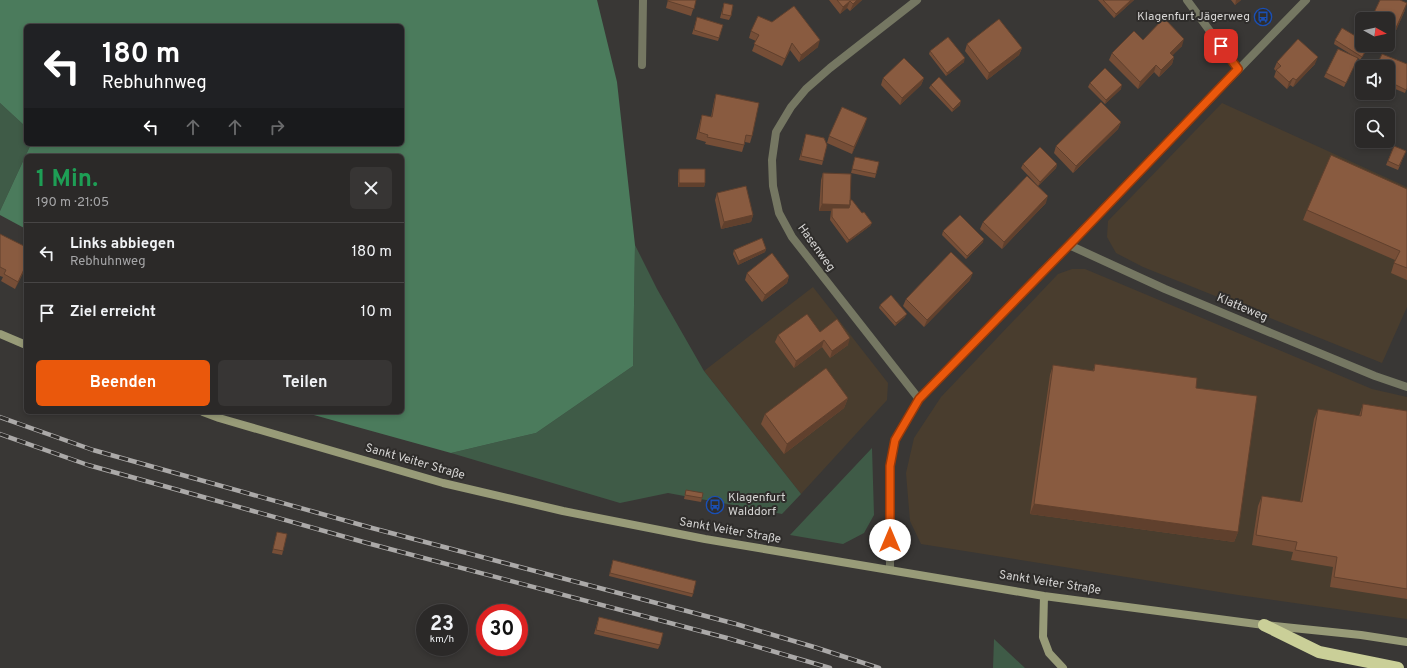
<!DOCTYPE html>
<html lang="de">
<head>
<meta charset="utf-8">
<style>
  :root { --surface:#2b2928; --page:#373534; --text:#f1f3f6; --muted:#a6a6a8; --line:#474545; --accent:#ea580c }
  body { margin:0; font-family:Overpass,sans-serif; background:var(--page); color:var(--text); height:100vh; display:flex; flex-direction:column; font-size:15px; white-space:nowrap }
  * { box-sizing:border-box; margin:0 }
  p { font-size:13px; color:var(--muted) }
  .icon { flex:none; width:22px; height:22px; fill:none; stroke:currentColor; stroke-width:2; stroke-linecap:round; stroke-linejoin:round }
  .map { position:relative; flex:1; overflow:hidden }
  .drawer { position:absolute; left:24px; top:154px; width:380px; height:260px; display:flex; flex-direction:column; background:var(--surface); border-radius:6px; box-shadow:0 2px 6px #0003,0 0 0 1px var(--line) }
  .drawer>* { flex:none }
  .banner { position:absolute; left:24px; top:24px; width:380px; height:122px; border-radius:6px; box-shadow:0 2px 6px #0003,0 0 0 1px var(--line); background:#202124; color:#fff; overflow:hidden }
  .needle { width:26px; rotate:98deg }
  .fabs { position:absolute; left:1355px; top:12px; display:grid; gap:8px }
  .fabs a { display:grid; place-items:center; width:40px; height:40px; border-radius:6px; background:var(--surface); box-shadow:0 2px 6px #0003,0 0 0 1px var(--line); font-size:20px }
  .speed { position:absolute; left:416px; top:604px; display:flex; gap:8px; font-size:20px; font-weight:700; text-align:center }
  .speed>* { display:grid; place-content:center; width:52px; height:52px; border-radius:50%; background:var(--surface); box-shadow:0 2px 6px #0003,0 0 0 1px var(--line); line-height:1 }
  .speed small { font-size:10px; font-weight:400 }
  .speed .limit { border:6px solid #d22; background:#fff; color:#111 }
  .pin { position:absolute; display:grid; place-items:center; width:34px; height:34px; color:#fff; margin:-17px; border-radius:8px; box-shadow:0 2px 6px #0006 }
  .me { position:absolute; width:44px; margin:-22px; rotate:0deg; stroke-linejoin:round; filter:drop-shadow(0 0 3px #0008) }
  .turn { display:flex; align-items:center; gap:14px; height:84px; padding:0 12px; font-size:18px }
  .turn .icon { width:52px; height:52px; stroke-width:2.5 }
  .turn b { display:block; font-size:28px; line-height:34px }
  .lanes { display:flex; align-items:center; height:38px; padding:0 12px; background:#0003; justify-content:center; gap:20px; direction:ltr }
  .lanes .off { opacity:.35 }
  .round { display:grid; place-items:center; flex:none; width:42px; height:42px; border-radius:6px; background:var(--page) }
  .overview { display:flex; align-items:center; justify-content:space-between; height:68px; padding:0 12px }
  h1 { font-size:24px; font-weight:700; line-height:30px; color:#1e9e55 }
  .cta { display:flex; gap:8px; margin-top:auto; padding:8px 12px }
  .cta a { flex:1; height:46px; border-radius:6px; background:var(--accent); color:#fff; font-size:16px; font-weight:700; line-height:46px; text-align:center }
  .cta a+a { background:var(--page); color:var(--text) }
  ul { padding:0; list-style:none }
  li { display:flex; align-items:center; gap:12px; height:60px; padding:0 12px; border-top:1px solid var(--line) }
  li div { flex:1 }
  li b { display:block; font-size:15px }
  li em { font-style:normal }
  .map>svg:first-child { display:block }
  .commercial { fill:#493d2e }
  .green { fill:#3f5b47 }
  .forest { fill:#4b7b5c }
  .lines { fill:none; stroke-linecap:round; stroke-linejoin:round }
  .street { stroke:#757762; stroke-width:8 }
  .secondary { stroke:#989b78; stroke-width:8 }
  .highway { stroke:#cacf98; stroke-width:12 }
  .rail-casing { stroke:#aba9a8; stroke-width:4.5 }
  .rail { stroke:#2f2d2b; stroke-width:3; stroke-dasharray:9; stroke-linecap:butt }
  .wall { fill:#764e37 }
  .shaded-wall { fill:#60402d }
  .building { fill:#895b40; stroke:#60402d }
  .route-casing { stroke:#983908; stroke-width:10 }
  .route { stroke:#ea580c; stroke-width:7 }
  .labels { text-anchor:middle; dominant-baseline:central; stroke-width:4; stroke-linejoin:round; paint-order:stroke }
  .poi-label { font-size:12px; fill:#d5d4d3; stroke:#2f2d2b; text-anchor:end }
  .street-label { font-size:12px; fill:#d5d4d3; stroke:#2f2d2b }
</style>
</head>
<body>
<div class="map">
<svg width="1407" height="668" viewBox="0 0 1407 668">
  <rect width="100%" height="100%" fill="#393735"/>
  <!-- commercial -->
  <path class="commercial" d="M1222 103 1407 187V307L1382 363 1143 267 1116 253 1107 237 1108 221Z
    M1072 269H1085L1372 389 1407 397V619L1238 595 921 544 910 521 906 473 914 438 941 397 1058 274Z
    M813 287 888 383 887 400 801 494 704 371Z"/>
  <!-- green -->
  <path class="green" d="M0 103 26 127V144H31L0 211Z
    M635 245 657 289 704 371 801 494 782 514 668 493 620 503 451 453 536 433 633 366Z
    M872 448 874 515 864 533 843 544 790 535Z
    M994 639 1025 668H993Z"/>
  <!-- forest -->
  <path class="forest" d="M0 0H597L617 82 635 245 633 366 536 433 451 453 303 412H402V156H26V229L0 215V211L31 144H402V26H26V127L0 103Z"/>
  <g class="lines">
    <!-- street -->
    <path class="street" d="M917 0 830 68 806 89 791 107 776 132 772 160 773 186 779 213 792 237 919 399
      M1187 0 1238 69
      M642 65 643 0
      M1069 245 1165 289 1375 376 1407 387
      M890 570V466L895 440 919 399 1306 0"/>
    <!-- secondary -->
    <path class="secondary" d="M0 334 26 345
      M203 412 219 418 443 483 563 511 705 539 1044 596 1264 625 1361 635 1407 642
      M1044 596 1043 637 1049 653 1063 668"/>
    <!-- highway -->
    <path class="highway" d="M1264 625 1319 652 1398 668"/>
    <defs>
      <path id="rail" d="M0 417 93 450 372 528 736 624 814 647 879 668
        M0 434 88 465 189 493 367 543 727 638 830 668"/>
    </defs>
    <!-- rail casing -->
    <use href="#rail" class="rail-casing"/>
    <!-- rail -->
    <use href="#rail" class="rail"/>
  </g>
  <!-- wall -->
  <path class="wall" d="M668 0H696L691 16 666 8Z
    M829 0H862L850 11 847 8 840 14Z
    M1098 0H1134L1114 18Z
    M1231 0H1241L1235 5Z
    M724 3 731 16 729 20 720 18Z
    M1405 10 1389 46 1387 45H1388V19Z
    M696 21 719 38 718 41 692 34Z
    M751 31 818 47 799 62 790 50 782 66 752 51 756 41 749 38Z
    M1143 40 1182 46 1172 55 1174 57 1172 64 1159 77 1154 72 1138 89 1109 60 1112 53Z
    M1335 40 1368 48 1360 60 1358 58 1344 87 1324 77 1326 73 1357 58 1334 44Z
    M967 44 1022 48 1019 55 987 80 965 51Z
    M930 51 964 62 946 76 929 54Z
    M1382 54 1407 88 1405 93 1388 86V81L1389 78 1388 77V67Z
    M1277 62 1315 64 1293 87 1290 85 1287 89 1274 77 1276 71 1274 69Z
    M883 78H924L921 85 900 105 881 85Z
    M1090 83 1121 89 1105 104 1088 87Z
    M931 85 960 105 952 112 929 88Z
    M716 94 752 136 750 143 745 142 742 152 705 144 706 142 696 139 700 122 702 115 711 117 714 101Z
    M867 118 852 154 827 143 829 136Z
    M1121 122 1118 129 1073 173 1054 153 1056 146Z
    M806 134 823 161 822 165 799 160Z
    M1394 146 1406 151 1398 170 1386 165Z
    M855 157 876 174 875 178 851 173Z
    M1023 164H1057L1056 168 1038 186 1021 168Z
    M679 169 705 183 704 187H678V173Z
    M823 173 850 200 862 213 872 223 870 226 847 243 830 220 831 211H819L821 180Z
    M1407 189V280L1391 273 1395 260 1303 220 1307 210Z
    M717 193 753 215 751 222 721 229 715 200Z
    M1046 203 1002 249 980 229 983 222Z
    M943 231 983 242 966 259 942 235Z
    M0 234 26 267 15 289 1 281 3 277 0 276Z
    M766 249 765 252 738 265 733 254 734 250Z
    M747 273 789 276 787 283 762 302 745 280Z
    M970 280 924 327 903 306 906 299Z
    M880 305 905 317 895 326 879 308Z
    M820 332 848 345 830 358 822 347 794 368 775 342 778 335Z
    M1095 364 1196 388 1238 532 1234 542 1030 514 1050 375 1053 365 1093 371Z
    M848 398 844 408 784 454 761 424 765 414Z
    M1363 404 1407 411V599L1330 587 1333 567 1291 560 1293 552 1252 545 1258 506 1262 496 1300 502 1314 419 1318 409 1359 416Z
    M686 490 702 498 701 502 684 499Z
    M277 532 283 551 282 555 272 553Z
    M613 560 693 594 692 597 609 576Z
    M599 617 660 645 658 649 594 634Z"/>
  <!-- shaded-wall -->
  <path class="shaded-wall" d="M857 0H862L850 11 853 4Z
    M1131 0H1134L1114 18 1116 14Z
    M1236 0H1241L1235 5Z
    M850 1 847 8 840 14 843 7Z
    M1407 4 1405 10 1389 46 1391 39Z
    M1184 39 1182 46 1168 60 1170 53Z
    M820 40 818 47 799 62 801 55Z
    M792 43 790 50 782 66 785 59Z
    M1022 48 1019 55 987 80 989 73Z
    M1174 57 1172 64 1159 77 1161 70Z
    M1318 57 1315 64 1293 87 1296 80Z
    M965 58 964 62 946 76 947 73Z
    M1156 65 1154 72 1138 89 1140 82Z
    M924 78 921 85 900 105 902 98Z
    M1293 78 1290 85 1287 89 1289 82Z
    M1122 85 1121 89 1105 104 1106 100Z
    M961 101 960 105 952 112 953 109Z
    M867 118 865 125 852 154 854 147Z
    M1121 122 1118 129 1073 173 1076 166Z
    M1057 164 1056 168 1038 186 1040 182Z
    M679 183H705L704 187H678Z
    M1048 196 1046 203 1002 249 1004 242Z
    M822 204 850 205 848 212 832 208 831 211H819Z
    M753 215 751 222 721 229 724 222Z
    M872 223 870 226 847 243 849 240Z
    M984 239 983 242 966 259 967 256Z
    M766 249 765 252 738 265 739 261Z
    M26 265V267L15 289 18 282Z
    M973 273 970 280 924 327 927 320Z
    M789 276 787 283 762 302 765 295Z
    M907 314 905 317 895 326 896 323Z
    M850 338 848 345 830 358 832 351Z
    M824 340 822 347 794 368 796 361Z
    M848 398 844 408 784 454 787 444Z
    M1034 504 1238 532 1234 542 1030 514Z"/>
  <!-- building -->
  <path class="building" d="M668 0H696L694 9 668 1Z
    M837 0H857L853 4 850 1 843 7Z
    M1103 0H1131L1116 14Z
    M1380 0H1400L1407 3 1391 39 1388 37V19H1371Z
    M724 3 733 5 731 16 722 14Z
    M794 6 820 40 801 55 792 43 785 59 754 44 759 35 751 31 758 16 772 22Z
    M697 17 723 25 719 38 694 30Z
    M1164 18 1184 39 1170 53 1174 57 1161 70 1156 65 1140 82 1112 53 1134 31 1143 40Z
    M999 19 1022 48 989 73 967 44Z
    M1342 28 1362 40V45H1369L1362 57 1335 40Z
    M948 37 965 58 947 73 930 51Z
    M1298 39 1318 57 1296 80 1293 78 1289 82 1276 70 1281 66 1277 62Z
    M1338 49 1358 58 1346 83 1326 73Z
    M1382 54 1407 64V88L1406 90 1388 81 1391 74 1388 73V67H1376Z
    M904 58 924 78 902 98 883 78Z
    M1105 68 1122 85 1106 100 1090 83Z
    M939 77 961 101 953 109 931 85Z
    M716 94 759 103 752 136 746 135 744 145 707 137 708 135 699 132 702 115 712 117Z
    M1101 102 1121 122 1076 166 1056 146Z
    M842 107 867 118 854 147 829 136Z
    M806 134 824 138 827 145 823 161 801 156Z
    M1394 146 1406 151 1399 166 1388 161Z
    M1040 147 1057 164 1040 182 1023 164Z
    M1331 155 1407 189V268L1394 263 1400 251 1307 210Z
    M855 157 879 162 876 174 852 169Z
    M679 169H705V183H679Z
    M823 173 851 174 850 205 822 204Z
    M1027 176 1048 196 1004 242 983 222Z
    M746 186 753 215 724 222 717 193Z
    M850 200H852L862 213 864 212 872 223 849 240 832 217V208H849L850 205Z
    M960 215 984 239 967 256 943 231Z
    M0 234 26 247V265L18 282 4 274 6 270 0 267Z
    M762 238 766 249 739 261 734 250Z
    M951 252 973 273 927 320 906 299Z
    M772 253 789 276 765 295 747 273Z
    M891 295 907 314 896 323 880 305Z
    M807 314 820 332 837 319 850 338 832 351 824 340 796 361 778 335Z
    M1095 364 1197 378 1196 388 1257 396 1238 532 1034 504 1053 365 1094 371Z
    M826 368 848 398 787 444 765 414Z
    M1363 404 1407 411V589L1334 577 1337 557 1295 550 1297 542 1256 535 1262 496 1302 502 1318 409 1361 416Z
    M686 490 703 493 702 498 685 495Z
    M277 532 287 534 283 551 273 549Z
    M613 560 696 581 693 594 610 573Z
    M599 617 663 633 660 645 596 630Z"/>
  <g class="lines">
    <defs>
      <path id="route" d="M890 540V466L895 440 919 399 1076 238 1238 69 1221 46"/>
    </defs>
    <!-- route casing -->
    <use href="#route" class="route-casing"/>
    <!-- route -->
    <use href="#route" class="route"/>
  </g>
  <!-- icons -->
  <defs>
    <symbol id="bus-ring" viewBox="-11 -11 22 22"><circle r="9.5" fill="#2f2d2b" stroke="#1a4fb4" stroke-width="1.5"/><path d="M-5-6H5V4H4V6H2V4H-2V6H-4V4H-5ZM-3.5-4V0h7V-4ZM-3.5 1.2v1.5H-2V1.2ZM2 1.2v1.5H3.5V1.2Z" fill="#1a4fb4"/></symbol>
  </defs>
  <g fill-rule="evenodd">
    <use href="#bus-ring" x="1253" y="7" width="20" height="20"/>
    <use href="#bus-ring" x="705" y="495" width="20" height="20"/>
  </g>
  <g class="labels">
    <!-- poi labels -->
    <g class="poi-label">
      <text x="1250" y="17">Klagenfurt Jägerweg</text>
      <text x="728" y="498" text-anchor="start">Klagenfurt<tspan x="728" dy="14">Walddorf</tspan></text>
    </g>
    <!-- street labels -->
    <g class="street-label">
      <text transform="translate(816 248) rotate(54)">Hasenweg</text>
      <text transform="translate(1242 308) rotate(23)">Klatteweg</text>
      <text transform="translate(415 462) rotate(16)">Sankt Veiter Straße</text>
      <text transform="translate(730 531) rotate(10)">Sankt Veiter Straße</text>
      <text transform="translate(1050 583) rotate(9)">Sankt Veiter Straße</text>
    </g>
  </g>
</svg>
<div class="fabs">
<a><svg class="needle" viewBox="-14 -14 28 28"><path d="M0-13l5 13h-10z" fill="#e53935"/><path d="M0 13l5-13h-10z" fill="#a6a6a8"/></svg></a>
<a><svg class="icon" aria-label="sound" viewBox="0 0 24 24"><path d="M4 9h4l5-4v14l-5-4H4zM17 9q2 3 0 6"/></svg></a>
<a><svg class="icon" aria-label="search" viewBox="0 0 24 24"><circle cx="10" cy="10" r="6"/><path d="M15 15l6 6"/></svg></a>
</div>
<div class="speed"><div>23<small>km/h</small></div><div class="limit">30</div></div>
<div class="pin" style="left:1221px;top:46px;background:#d93025"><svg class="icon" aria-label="arrive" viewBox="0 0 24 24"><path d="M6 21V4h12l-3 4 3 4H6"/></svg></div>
<svg class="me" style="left:890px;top:540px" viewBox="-20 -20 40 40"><circle r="19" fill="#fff"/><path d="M0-13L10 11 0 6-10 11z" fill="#ea580c"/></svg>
<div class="banner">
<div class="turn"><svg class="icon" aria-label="left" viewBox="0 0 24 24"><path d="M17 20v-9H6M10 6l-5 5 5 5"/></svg><div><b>180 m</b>Rebhuhnweg</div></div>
<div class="lanes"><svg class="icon" aria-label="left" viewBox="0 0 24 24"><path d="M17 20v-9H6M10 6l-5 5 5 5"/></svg><svg class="icon off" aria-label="ahead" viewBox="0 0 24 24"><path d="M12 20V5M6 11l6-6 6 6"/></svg><svg class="icon off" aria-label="ahead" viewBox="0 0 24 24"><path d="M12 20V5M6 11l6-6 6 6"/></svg><svg class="icon off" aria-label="right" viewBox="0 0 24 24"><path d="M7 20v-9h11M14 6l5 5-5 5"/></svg></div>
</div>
<section class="drawer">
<div class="overview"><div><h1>1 Min.</h1><p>190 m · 21:05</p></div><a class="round"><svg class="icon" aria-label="close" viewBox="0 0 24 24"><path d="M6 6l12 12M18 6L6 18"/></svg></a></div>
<ul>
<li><svg class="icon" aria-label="left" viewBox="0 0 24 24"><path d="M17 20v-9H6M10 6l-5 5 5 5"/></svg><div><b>Links abbiegen</b><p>Rebhuhnweg</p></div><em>180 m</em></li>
<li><svg class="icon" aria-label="arrive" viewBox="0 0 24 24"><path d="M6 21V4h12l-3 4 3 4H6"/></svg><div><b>Ziel erreicht</b></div><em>10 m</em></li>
</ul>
<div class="cta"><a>Beenden</a><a>Teilen</a></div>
</section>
</div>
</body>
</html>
